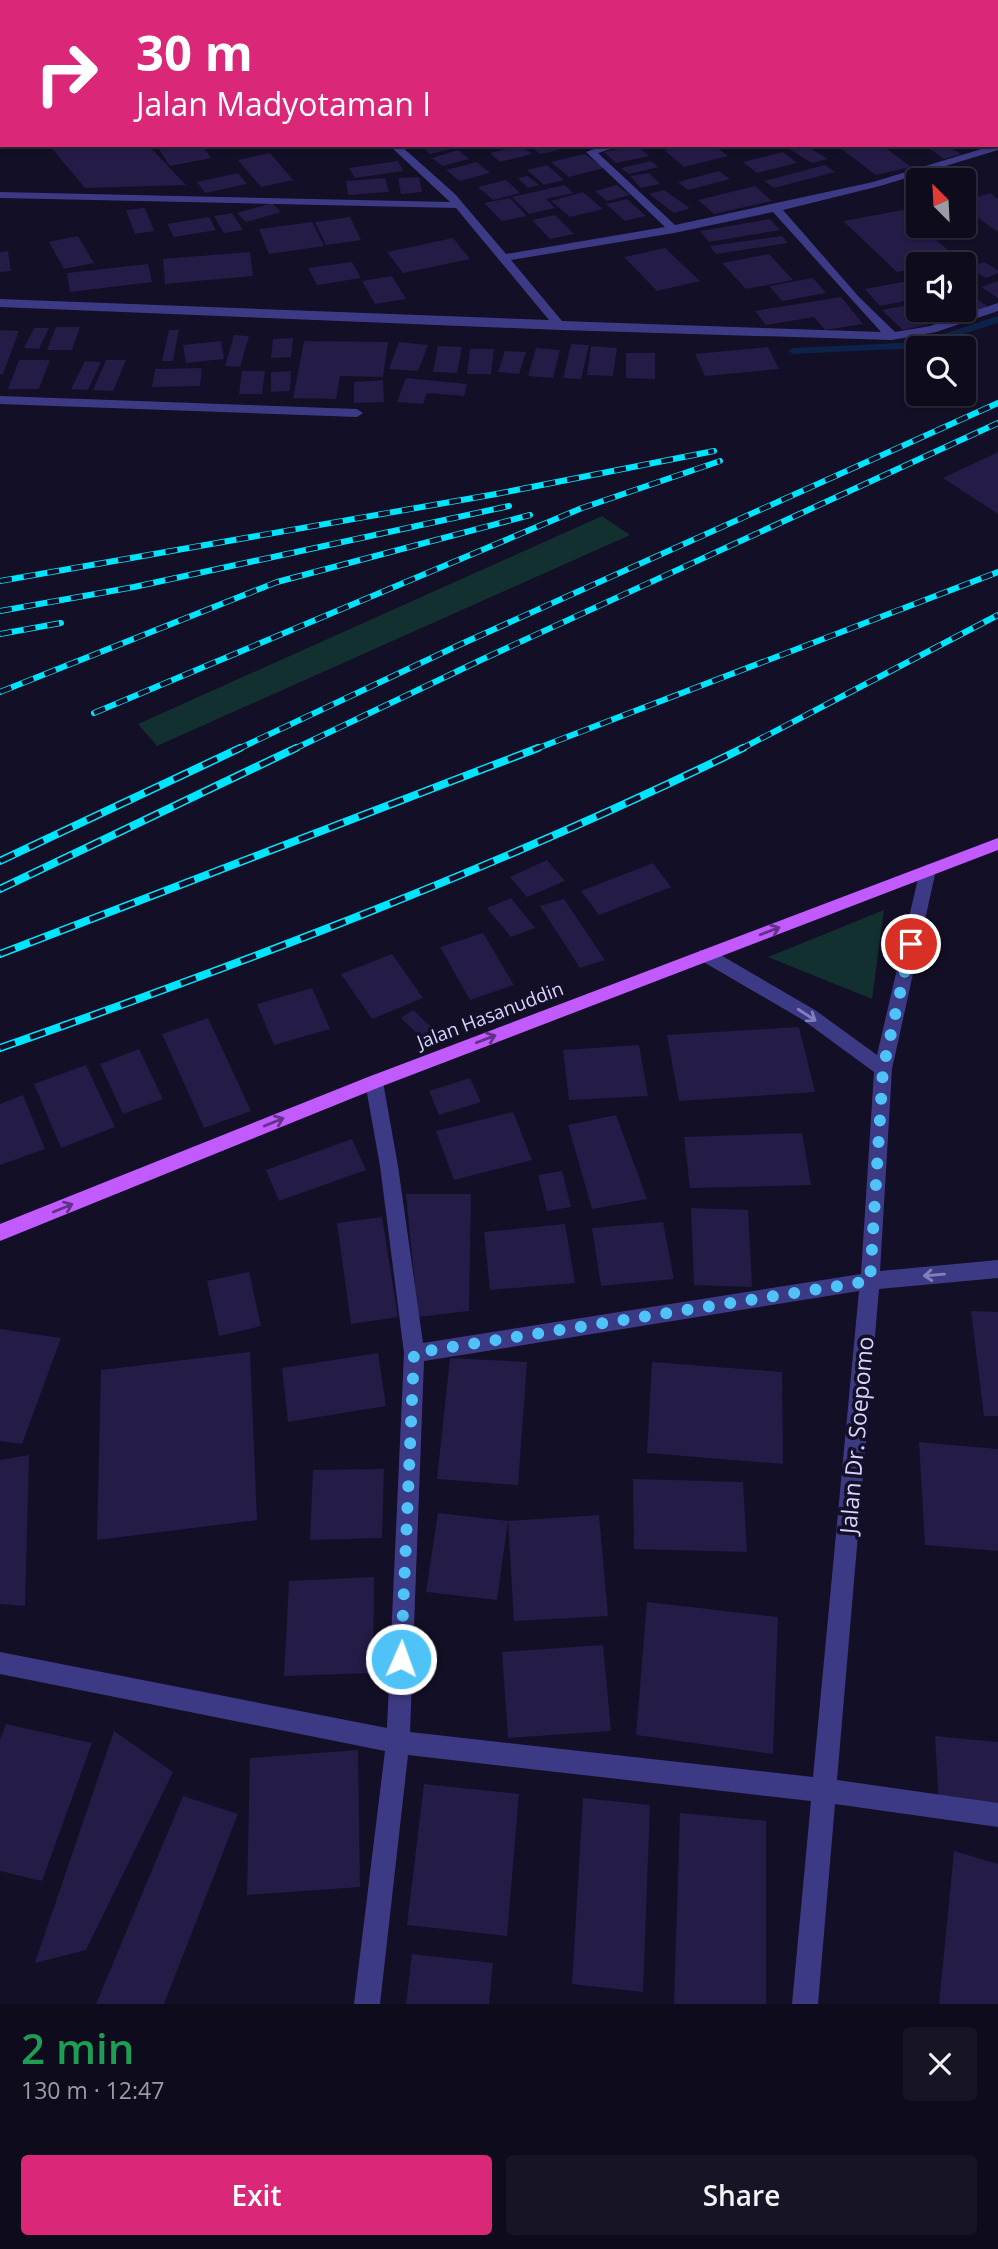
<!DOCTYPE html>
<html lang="en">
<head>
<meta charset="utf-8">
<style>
  :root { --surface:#0e0b1c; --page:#171425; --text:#f1f3f6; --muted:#9b9ba3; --line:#2e2b3b; --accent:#db2777 }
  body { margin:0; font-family:"Open Sans",sans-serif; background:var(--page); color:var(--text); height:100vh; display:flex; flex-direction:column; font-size:26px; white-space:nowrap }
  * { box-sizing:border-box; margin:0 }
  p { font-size:23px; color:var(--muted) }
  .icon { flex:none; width:38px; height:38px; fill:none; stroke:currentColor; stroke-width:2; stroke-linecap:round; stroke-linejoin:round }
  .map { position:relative; height:2004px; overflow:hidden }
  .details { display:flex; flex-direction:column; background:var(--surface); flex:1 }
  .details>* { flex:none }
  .guide { position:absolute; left:0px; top:0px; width:999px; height:147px; box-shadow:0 2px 5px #0004,0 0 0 2px var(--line); background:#db2777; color:#fff; overflow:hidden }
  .needle { width:46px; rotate:336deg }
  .buttons { position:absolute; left:906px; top:168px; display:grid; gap:14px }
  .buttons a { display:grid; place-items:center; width:70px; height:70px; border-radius:7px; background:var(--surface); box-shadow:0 2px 5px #0004,0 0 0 2px var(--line); font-size:35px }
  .pin { position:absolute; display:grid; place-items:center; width:60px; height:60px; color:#fff; margin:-30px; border:4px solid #fff; border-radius:50%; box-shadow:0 2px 7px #0007 }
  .me { position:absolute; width:77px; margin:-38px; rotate:2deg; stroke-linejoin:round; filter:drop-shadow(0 0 5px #0008) }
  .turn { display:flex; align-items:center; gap:24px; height:147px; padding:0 21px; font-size:32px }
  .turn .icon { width:91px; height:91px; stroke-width:2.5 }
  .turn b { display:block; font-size:49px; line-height:60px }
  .round { display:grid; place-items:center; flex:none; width:74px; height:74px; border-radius:7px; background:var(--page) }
  .headline { display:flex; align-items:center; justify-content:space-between; height:119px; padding:0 21px }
  h1 { font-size:42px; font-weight:600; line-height:52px; color:#1e9e55 }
  .button { display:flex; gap:14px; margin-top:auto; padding:14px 21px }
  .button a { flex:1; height:80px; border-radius:7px; background:var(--accent); color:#fff; font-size:28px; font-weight:600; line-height:80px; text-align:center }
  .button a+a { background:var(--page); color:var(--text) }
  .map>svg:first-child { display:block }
  .green { fill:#12302f }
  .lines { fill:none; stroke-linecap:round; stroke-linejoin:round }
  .stream { fill:#0c2248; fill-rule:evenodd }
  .river { fill:#0c2248; fill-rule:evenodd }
  .building { fill:#241b47 }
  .minor { fill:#3d3a85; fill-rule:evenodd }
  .major { fill:#c25bff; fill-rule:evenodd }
  .rail-far1-casing { stroke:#00e5ff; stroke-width:6 }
  .rail-casing { stroke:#00e5ff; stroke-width:8 }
  .rail-far1 { stroke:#130f26; stroke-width:4.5; stroke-dasharray:12; stroke-linecap:butt }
  .rail { stroke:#130f26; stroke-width:5; stroke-dasharray:16; stroke-linecap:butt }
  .oneway { stroke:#623188 }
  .oneway2 { stroke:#837fbc }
  .route { stroke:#4fc3f7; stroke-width:12; stroke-dasharray:0 21.6 }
  .labels { text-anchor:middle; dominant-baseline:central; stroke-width:7; stroke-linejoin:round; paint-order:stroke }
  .street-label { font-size:19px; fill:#d9d4ff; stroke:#130f26 }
  .near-street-label { font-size:23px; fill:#d9d4ff; stroke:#130f26 }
</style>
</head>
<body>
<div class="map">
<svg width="998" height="2004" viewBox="0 0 998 2004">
  <rect width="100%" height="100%" fill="#130f26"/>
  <!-- green -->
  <path class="green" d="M602 516 630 535 157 746 138 724Z
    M884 910 872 999 768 957Z"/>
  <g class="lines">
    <!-- stream -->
    <path class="stream" d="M998 316V323L919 348 793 354 788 351 793 348 918 342Z"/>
    <!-- river -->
    <path class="river" d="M110 0H160L109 2Z
      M704 0H757L758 2H705Z
      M2 48V78L0 79V49Z"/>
  </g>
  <!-- building -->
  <path class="building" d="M49 145H148L186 185 85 188Z
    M156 145H202L211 158 170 166Z
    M440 145H447L451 149 430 154 425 149Z
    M521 145 532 154 500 162 490 153Z
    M529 145H553L559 150 540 154Z
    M637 145 649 156 616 163 604 152Z
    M686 145H714L728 156 684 167 664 150Z
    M783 145H805L828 159 812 163Z
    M836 145H882L911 167 876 175Z
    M947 145 961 154 944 159 930 149Z
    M458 150 469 159 443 166 432 158Z
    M783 152 797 163 757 173 743 162Z
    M270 153 293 180 261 187 238 160Z
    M585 154 604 168 569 177 551 162Z
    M398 161 403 171 355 178 349 168Z
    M651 161 659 167 629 174 621 168Z
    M477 162 490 173 459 181 446 170Z
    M547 165 564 180 544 185 527 170Z
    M825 165 835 172 774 188 764 181Z
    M719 171 730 179 688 190 678 182Z
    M238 173 247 184 205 193 197 182Z
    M649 173 660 184 641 188 630 176Z
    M528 176 539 185 528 188 518 178Z
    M419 177 422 192 401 194 398 178Z
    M385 178 389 192 348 195 346 181Z
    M506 180 520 193 493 200 478 187Z
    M565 185 573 193 546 199 555 208 529 214 512 197Z
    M617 185 630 195 607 201 595 191Z
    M755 186 772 201 714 214 698 200Z
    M664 190 690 208 674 213 649 194Z
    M583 192 603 209 570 217 551 201Z
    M990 193 998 199V232L964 208V201Z
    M510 198 527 216 502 221 484 203Z
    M627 199 646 216 625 221 606 204Z
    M272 203 281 212 246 222 237 213Z
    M145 208 154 231 135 234 126 210Z
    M903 210 919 226 959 259 919 264V268L897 272 843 221Z
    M232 213 243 230 224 233 214 216Z
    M555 215 574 234 550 239 532 220Z
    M209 217 216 230 174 237 167 224Z
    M350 217 361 240 326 245 315 222Z
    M770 219 780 230 709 242 700 231Z
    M312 222 324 246 269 254 259 229Z
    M78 236 94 263 64 269 49 242Z
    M782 236 788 243 716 254 710 246Z
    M453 238 470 259 403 273 387 252Z
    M665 248 700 281 657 291 624 257Z
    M8 251 11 271 0 272V252Z
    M250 252 253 276 165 284 163 259Z
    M769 254 793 280 746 289 722 263Z
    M352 262 361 278 317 285 308 268Z
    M984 262 998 270V273L986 278 969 268Z
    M148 264 152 282 70 292 67 273Z
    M392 276 406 299 375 304 362 281Z
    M813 278 826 293 782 301 769 286Z
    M919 279V298L880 306 865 289Z
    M998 281V298L981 287Z
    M967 291 989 308 967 314 961 310H964V292Z
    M841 297 863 324 825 330 814 317 766 325 755 311Z
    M919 303V310H953L961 317 903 330 882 310Z
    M56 327H80L72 350H47Z
    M34 328H49L39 349 24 348Z
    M0 330 19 331 3 374H0Z
    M169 330H179L173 361H162Z
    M234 335 249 336 240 367 225 366Z
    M293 338 291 357 271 358 273 339Z
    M221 341 224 359 186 363 183 345Z
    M304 341 388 342 383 377 340 376 336 399 293 398Z
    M399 342 428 345 418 371 389 369Z
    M571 344 589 345 581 379 563 378Z
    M438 346 462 347 457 373 433 372Z
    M591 346 617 348 613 376 587 375Z
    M768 347 779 369 705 376 695 354Z
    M536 348 560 350 553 378 528 376Z
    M470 349H494L491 374H467Z
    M505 351 526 352 519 374 498 372Z
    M626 353H655V379L626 378Z
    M19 360H50L39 389H8Z
    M106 360H126L113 391 93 390Z
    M85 361 101 362 88 390 71 389Z
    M202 368 200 386 152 387 155 369Z
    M242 371H265L262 394H239Z
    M291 371 290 391 271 392V372Z
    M406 378 467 384 464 396 427 393 423 404 397 402Z
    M383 380 384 402 354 403V382Z
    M998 452V514L943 478Z
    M547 860 565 881 527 897 510 877Z
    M653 863 671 887 599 915 581 891Z
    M511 898 535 928 511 937 487 908Z
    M564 899 605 960 580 968 540 906Z
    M483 933 514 985 470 1000 440 947Z
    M392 954 423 998 372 1019 341 974Z
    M312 988 330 1029 274 1045 257 1004Z
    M413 1010 444 1039 431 1047 401 1018Z
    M208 1018 251 1111 204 1128 162 1034Z
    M799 1027 815 1092 679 1101 667 1035Z
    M639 1045 648 1096 569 1100 563 1050Z
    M139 1049 163 1099 123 1114 100 1064Z
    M86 1065 115 1127 61 1148 34 1084Z
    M470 1078 481 1102 439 1115 429 1091Z
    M23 1095 45 1149 0 1165V1104Z
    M513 1112 532 1160 454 1180 436 1131Z
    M616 1115 647 1199 592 1209 568 1125Z
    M802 1133 811 1185 690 1188 684 1137Z
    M352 1139 366 1170 279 1201 266 1170Z
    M562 1171 571 1207 547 1211 538 1175Z
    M406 1194H471L469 1311 418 1317Z
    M691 1208 748 1210 752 1287 694 1285Z
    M382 1217 398 1317 351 1324 337 1223Z
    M663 1222 674 1279 601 1286 592 1228Z
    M565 1224 575 1283 490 1290 484 1232Z
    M249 1272 261 1326 219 1336 207 1281Z
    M971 1311 998 1312V1416H984Z
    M0 1329 61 1338 22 1444 0 1441Z
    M250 1352 257 1520 97 1540 101 1370Z
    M378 1353 386 1406 288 1422 282 1368Z
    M450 1358 527 1362 518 1485 437 1479Z
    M652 1362 782 1372 783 1464 647 1453Z
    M919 1442 998 1449V1551L925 1545Z
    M29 1455 25 1606 0 1604V1460Z
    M384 1469 382 1538 310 1540 313 1470Z
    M633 1479 743 1482 747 1552 634 1549Z
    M438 1513 508 1521 599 1515 608 1616 514 1621 508 1521 497 1600 426 1592Z
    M374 1577 373 1673 284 1676 289 1581Z
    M647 1602 778 1617 773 1754 636 1735Z
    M603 1645 611 1731 508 1738 502 1652Z
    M6 1724 92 1743 42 1881 0 1871V1740Z
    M114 1731 173 1772 86 1950 35 1963Z
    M935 1736 998 1742V1812L939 1805Z
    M358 1750 360 1887 247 1895 250 1758Z
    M424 1784 519 1794 507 1936 407 1925Z
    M183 1796 238 1814 164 2004H96Z
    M583 1798 650 1805 643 1992 572 1984Z
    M680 1813 766 1821V2004H674Z
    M954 1851 998 1864V2004H939Z
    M412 1954 493 1963 489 2004H406Z"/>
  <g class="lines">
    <!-- minor -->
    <path class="minor" d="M91 0H103L90 2Z
      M179 0H191L178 2Z
      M597 0H607L597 2Z
      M680 0H695L696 2H682Z
      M803 0H819L820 2H805Z
      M2 42V48L0 49V43Z
      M2 76V83H0V77Z
      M0 123H2V129H0Z
      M998 144V150L880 186 783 210 859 297 895 332 930 326 998 303V311L936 332 892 340 560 330 0 307V299L549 320 456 208 0 198V192L450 202 389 145H400L455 194 506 254 665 227 586 152 605 145H623L598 153 675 225 873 182ZM773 212 881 332 562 321 511 260 674 233Z
      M0 396 357 409 363 413 357 417 0 404Z
      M928 864 936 870 892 1069 880 1271 998 1260V1278L879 1289 837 1780 998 1803V1827L835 1804 818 2004H792L811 1801 408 1755 380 2004H354L385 1751 0 1674V1652L387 1728 404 1353 380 1166 365 1082 368 1077 374 1075 380 1077 383 1082 398 1166 423 1343 861 1274 874 1072 803 1020 700 960 697 955 700 950H712L815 1010 877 1055 920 870ZM859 1291 813 1777 410 1732 424 1361Z"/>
    <!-- major -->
    <path class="major" d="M998 838V850L380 1087 0 1241V1224L368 1077Z"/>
    <defs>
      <path id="rail-far1" d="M0 581 496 494 714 451
        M0 611 134 587 509 506
        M0 634 61 623
        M0 692 277 582 530 515
        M94 713 582 508 720 461
        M236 750 459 645 998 403
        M292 750 483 659 998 423
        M533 750 998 572
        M739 750 998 615"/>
      <path id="rail" d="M0 861 240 748
        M0 889 296 748
        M0 954 538 748
        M0 1048C252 960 503 866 743 748"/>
    </defs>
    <!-- rail-far1 casing -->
    <use href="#rail-far1" class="rail-far1-casing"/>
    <!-- rail casing -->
    <use href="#rail" class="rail-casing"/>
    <!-- rail-far1 -->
    <use href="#rail-far1" class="rail-far1"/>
    <!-- rail -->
    <use href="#rail" class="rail"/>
  </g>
  <!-- one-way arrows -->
  <defs><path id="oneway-shaft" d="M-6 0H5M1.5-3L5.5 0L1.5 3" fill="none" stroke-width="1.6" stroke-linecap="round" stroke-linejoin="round" transform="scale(1.75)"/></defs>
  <g class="oneway">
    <use href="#oneway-shaft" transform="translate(770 931) rotate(-21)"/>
    <use href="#oneway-shaft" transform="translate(486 1039) rotate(-21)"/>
    <use href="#oneway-shaft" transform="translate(274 1122) rotate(-22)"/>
    <use href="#oneway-shaft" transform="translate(63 1208) rotate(-22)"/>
  </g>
  <g class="oneway2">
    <use href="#oneway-shaft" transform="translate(807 1015) rotate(33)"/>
    <use href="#oneway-shaft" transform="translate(934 1275) rotate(175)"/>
  </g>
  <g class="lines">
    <!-- route -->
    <path class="route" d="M401 1659 414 1353 870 1281 883 1069 911 944"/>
  </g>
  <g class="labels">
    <!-- street labels -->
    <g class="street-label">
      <text transform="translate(490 1015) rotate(-21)">Jalan Hasanuddin</text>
    </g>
    <!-- near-street labels -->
    <g class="near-street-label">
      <text transform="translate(856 1435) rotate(-85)">Jalan Dr. Soepomo</text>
    </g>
  </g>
</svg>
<div class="buttons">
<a><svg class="needle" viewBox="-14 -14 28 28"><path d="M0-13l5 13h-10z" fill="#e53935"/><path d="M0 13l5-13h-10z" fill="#9b9ba3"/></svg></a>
<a><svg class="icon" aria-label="sound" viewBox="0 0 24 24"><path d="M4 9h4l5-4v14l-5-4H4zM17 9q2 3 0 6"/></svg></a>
<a><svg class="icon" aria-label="search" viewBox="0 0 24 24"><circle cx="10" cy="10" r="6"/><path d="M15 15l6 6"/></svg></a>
</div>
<div class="pin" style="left:911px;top:944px;background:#d93025"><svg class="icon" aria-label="arrive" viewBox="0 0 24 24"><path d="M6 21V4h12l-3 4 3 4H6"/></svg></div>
<svg class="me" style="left:401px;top:1659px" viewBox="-20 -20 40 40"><circle r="17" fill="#4fc3f7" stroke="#fff" stroke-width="3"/><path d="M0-11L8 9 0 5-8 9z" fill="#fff"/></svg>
<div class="guide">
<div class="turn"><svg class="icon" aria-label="right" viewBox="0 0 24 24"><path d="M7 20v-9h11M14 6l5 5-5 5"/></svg><div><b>30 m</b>Jalan Madyotaman I</div></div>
</div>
</div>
<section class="details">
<div class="headline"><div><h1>2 min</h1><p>130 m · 12:47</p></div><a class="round"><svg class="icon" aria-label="close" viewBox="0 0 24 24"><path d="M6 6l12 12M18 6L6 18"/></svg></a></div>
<div class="button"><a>Exit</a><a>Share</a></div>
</section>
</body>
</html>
